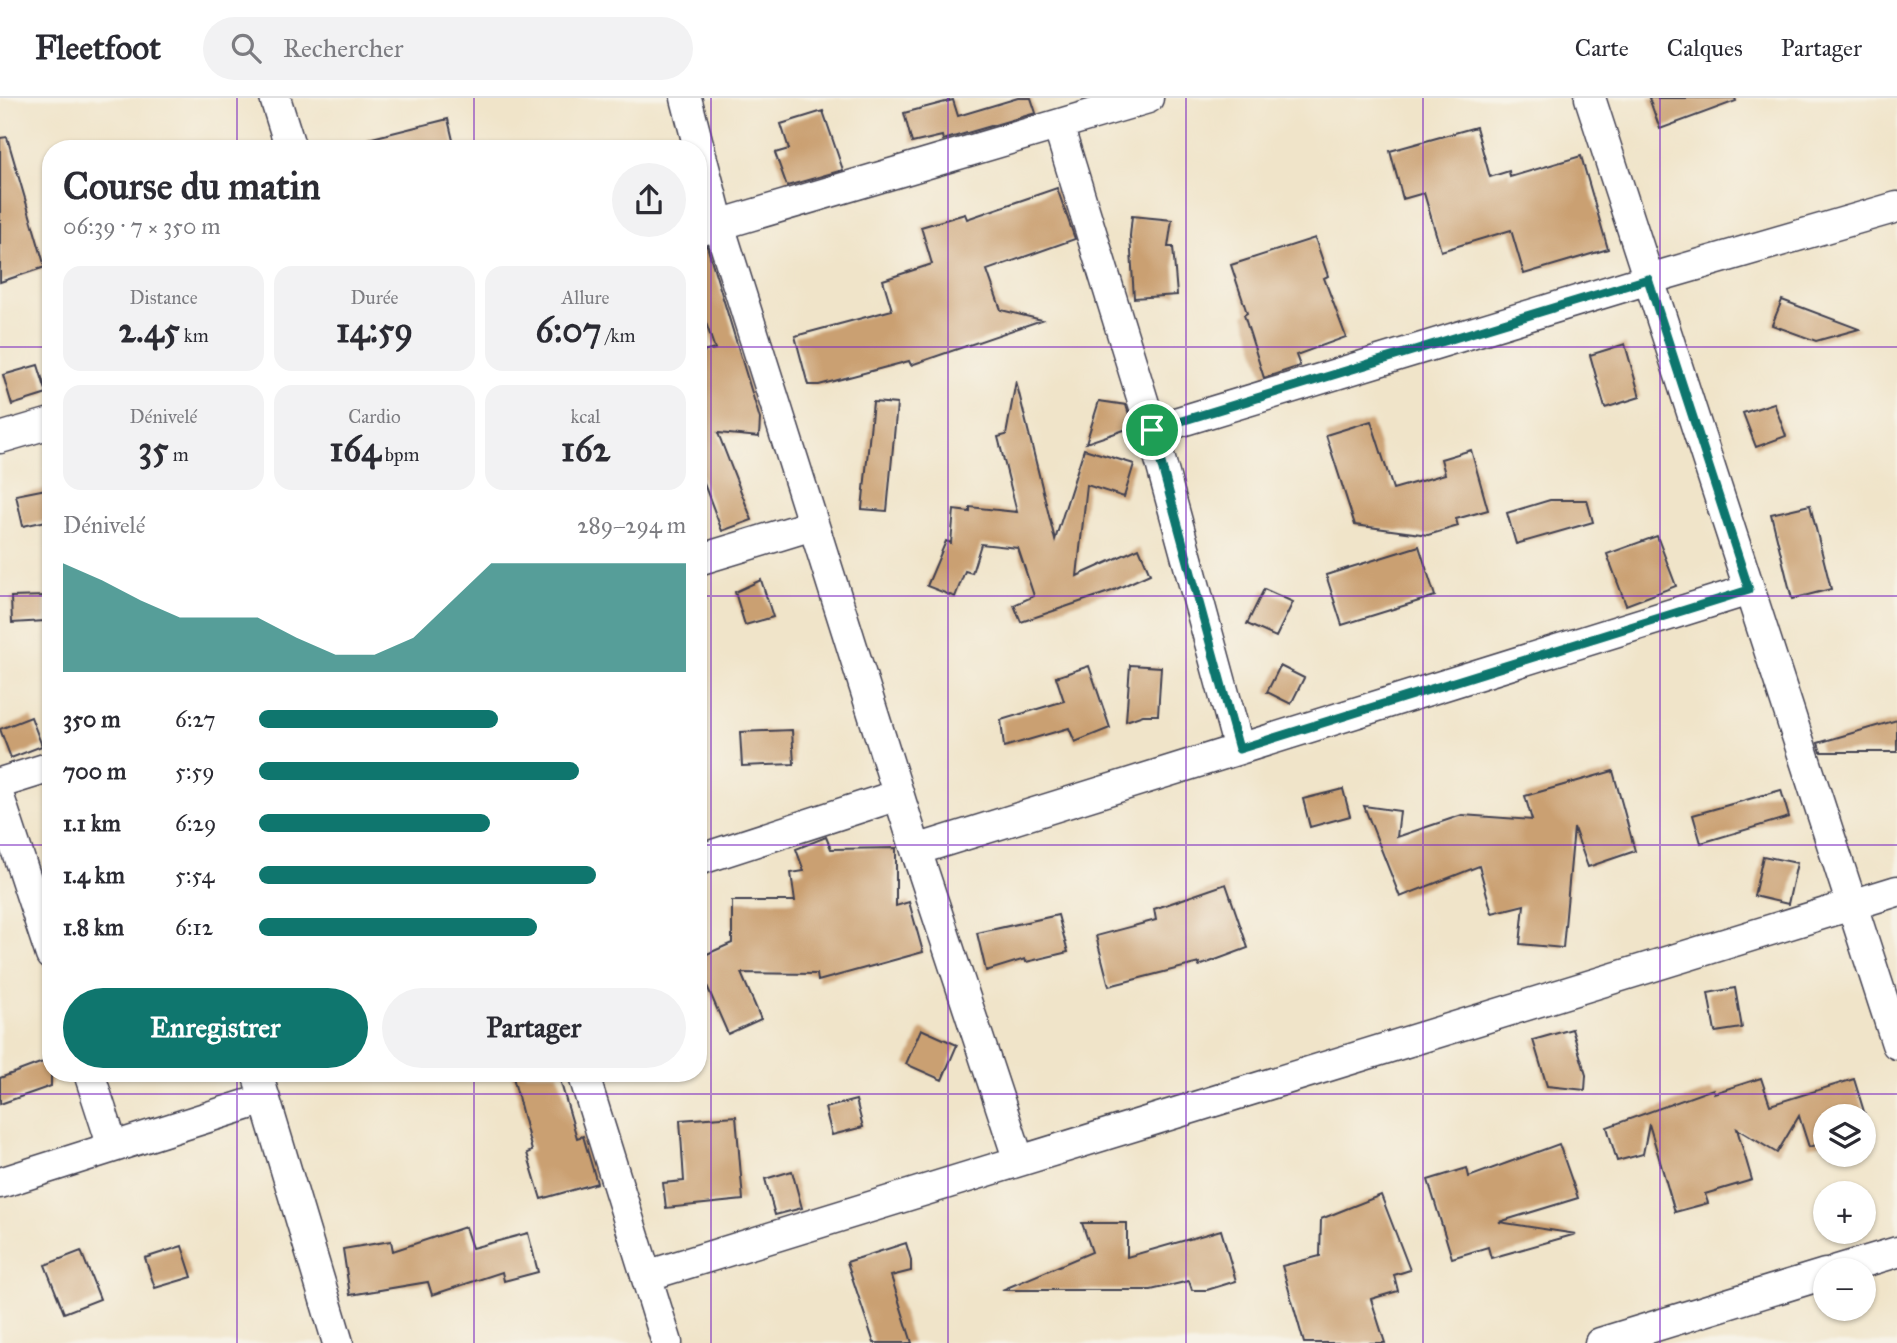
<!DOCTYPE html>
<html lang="fr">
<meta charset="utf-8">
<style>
:root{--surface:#fff;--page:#f2f2f3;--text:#2b2b33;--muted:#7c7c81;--line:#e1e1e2;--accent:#0f766e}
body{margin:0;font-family:"IM FELL Great Primer",serif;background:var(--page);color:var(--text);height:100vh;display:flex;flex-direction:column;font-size:26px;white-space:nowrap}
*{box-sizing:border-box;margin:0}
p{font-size:23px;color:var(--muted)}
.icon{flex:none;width:38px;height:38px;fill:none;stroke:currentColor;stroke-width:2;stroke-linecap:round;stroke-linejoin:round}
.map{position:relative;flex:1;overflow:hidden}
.drawer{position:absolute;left:42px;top:42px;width:665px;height:942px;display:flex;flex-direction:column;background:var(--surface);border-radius:28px;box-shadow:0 2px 5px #0004}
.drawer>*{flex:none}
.fabs{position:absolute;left:1813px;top:1006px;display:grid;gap:14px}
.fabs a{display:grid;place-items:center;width:63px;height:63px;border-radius:50%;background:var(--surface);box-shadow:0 2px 5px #0004;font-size:35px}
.pin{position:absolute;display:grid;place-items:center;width:60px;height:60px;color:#fff;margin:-30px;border:4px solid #fff;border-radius:50%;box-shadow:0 2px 7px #0007}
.round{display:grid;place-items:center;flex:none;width:74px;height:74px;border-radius:37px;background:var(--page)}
.headline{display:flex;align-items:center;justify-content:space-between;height:119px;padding:0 21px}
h1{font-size:38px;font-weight:700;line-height:52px}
.metrics{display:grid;grid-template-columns:repeat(3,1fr);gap:10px;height:119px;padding:7px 21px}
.metrics div{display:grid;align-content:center;border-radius:18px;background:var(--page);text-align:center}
.metrics b{font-size:35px;font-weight:700}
.metrics small{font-size:19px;font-weight:400}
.metrics p{font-size:19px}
.chart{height:196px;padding:14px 21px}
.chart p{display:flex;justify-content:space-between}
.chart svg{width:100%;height:126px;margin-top:7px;fill:var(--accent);opacity:.7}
.cta{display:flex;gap:14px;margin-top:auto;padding:14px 21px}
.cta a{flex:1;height:80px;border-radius:42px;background:var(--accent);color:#fff;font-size:28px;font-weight:700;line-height:80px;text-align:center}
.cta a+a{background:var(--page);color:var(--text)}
ul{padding:0 21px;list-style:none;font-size:23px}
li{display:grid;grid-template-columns:112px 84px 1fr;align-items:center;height:52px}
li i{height:18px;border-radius:9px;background:var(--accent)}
header{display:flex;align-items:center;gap:42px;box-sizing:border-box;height:98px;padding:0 35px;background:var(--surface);border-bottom:2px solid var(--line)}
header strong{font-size:33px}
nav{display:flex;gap:38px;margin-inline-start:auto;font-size:24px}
.search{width:490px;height:63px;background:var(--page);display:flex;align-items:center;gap:18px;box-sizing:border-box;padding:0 24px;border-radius:38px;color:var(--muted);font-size:26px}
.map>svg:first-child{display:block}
.building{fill:#caa072}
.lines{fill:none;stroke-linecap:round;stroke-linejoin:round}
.minor-casing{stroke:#413f50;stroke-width:33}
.minor{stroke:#fff;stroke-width:30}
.route-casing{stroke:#fff;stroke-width:14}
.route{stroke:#0f766e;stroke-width:9}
.grid{fill:none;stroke:#7b2cbf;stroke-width:2;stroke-opacity:0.55}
</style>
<header>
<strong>Fleetfoot</strong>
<div class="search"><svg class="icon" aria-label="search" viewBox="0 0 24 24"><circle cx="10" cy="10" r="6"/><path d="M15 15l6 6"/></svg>Rechercher</div>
<nav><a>Carte</a><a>Calques</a><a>Partager</a></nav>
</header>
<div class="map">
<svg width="1897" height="1245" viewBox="0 0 1897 1245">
<rect width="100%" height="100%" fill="#f7f3e8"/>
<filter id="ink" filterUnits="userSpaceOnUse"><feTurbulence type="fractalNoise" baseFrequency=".0143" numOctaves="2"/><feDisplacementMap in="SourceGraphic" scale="14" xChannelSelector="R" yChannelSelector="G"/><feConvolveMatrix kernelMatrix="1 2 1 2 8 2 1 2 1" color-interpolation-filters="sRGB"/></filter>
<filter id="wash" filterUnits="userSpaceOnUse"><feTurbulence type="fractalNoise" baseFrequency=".00686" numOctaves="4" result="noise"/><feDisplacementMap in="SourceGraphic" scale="28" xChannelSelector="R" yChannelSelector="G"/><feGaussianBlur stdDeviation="1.57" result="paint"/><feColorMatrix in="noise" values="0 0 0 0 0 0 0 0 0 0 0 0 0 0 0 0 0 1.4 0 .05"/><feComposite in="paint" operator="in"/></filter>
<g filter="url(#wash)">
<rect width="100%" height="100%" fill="#f0e4c9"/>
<g id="blocks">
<path class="building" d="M 1018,0 L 1031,0 L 1036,15 L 943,42 L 942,38 L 912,45 L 904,15 L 953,2 L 958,18 Z
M 1649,0 L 1735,0 L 1736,3 L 1660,31 Z
M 823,13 L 843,72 L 787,88 L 775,55 L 789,51 L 781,26 Z
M 448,21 L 455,51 L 369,51 L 368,41 Z
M 1476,29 L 1490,79 L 1509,73 L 1510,79 L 1581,58 L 1608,151 L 1524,176 L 1511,132 L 1441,153 L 1424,95 L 1403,101 L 1390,53 Z
M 7,39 L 45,169 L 0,184 L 0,40 Z
M 1057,90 L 1075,141 L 987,172 L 1001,212 L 1042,222 L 911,267 L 909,263 L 819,287 L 808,287 L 795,238 L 892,212 L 883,182 L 932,166 L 921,129 L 965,116 L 967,121 Z
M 1132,118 L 1172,122 L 1168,149 L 1173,149 L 1177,197 L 1134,200 L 1130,138 Z
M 1315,140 L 1328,178 L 1324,180 L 1346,239 L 1296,257 L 1300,268 L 1264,280 L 1244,217 L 1247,215 L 1231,167 Z
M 707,148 L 760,321 L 759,339 L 718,335 L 752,422 L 722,433 L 698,370 L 698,255 L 715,251 L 698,202 L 698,150 Z
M 1782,202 L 1859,231 L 1816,243 L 1772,227 Z
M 1625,246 L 1640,299 L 1605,310 L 1590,257 Z
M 38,267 L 47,296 L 12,307 L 3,277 Z
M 1016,283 L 1055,442 L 1084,351 L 1134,366 L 1124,399 L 1087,387 L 1077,478 L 1139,450 L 1150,476 L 1112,493 L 1021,524 L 1014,507 L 1034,498 L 1018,450 L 981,446 L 972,475 L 965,473 L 955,499 L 927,488 L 946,443 L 951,445 L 954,412 L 970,414 L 970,409 L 1017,414 L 998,339 L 1006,337 Z
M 1099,303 L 1126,307 L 1133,329 L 1086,345 Z
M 873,304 L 897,306 L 887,413 L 862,411 Z
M 1774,305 L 1786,338 L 1756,349 L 1743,315 Z
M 1371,323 L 1393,391 L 1445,376 L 1441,361 L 1471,352 L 1488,412 L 1456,421 L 1458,428 L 1428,437 L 1355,427 L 1326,337 Z
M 51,390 L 51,422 L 23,428 L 16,397 Z
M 1550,402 L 1587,402 L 1593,424 L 1516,446 L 1507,415 Z
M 1810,407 L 1831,491 L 1792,501 L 1771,416 Z
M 1657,438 L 1676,488 L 1626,507 L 1607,456 Z
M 1419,448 L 1435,498 L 1342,527 L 1326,477 Z
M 761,482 L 773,519 L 745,527 L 735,494 Z
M 1264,491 L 1293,504 L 1276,539 L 1247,526 Z
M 45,498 L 45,523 L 12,525 L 11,499 Z
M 1130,567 L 1161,569 L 1158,617 L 1143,617 L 1126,623 Z
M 1089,568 L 1110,630 L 1075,644 L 1069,630 L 1004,649 L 1001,622 L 1064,603 L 1056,579 Z
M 1280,568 L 1304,580 L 1291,606 L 1267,594 Z
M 31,619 L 42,648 L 11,660 L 0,631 Z
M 1897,622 L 1897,654 L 1821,654 L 1818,645 Z
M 792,632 L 794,666 L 742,668 L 740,634 Z
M 1613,673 L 1635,753 L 1588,769 L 1574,730 L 1563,850 L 1520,846 L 1524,807 L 1492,815 L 1479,768 L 1400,799 L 1364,708 L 1400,713 L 1397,739 L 1462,717 L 1532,722 L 1525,698 Z
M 1343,691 L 1350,718 L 1310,729 L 1303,701 Z
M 1781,692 L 1789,719 L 1701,745 L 1693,717 Z
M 826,739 L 831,751 L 896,750 L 896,808 L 909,804 L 923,854 L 818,883 L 817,876 L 741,875 L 761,921 L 728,936 L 701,874 L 698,874 L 698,860 L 732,845 L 732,803 L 795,803 L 791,775 L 804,773 L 796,751 Z
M 1763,758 L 1797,765 L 1788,806 L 1754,798 Z
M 1226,786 L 1248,850 L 1199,868 L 1199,865 L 1109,888 L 1096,838 L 1156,822 L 1154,811 Z
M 1058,817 L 1068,854 L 1026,864 L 1025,861 L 986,873 L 977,835 Z
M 1735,890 L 1742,930 L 1715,934 L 1708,895 Z
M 921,931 L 957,947 L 942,982 L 906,966 Z
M 1572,931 L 1586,977 L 1585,992 L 1547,988 L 1533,942 Z
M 51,961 L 51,988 L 0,1006 L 0,980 Z
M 512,975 L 558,975 L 577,1040 L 583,1038 L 597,1085 L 541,1101 L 527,1055 L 532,1053 Z
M 1761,980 L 1770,1007 L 1854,981 L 1869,1030 L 1864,1032 L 1864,1018 L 1825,1018 L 1825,1044 L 1809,1049 L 1799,1018 L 1777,1055 L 1737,1031 L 1752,1082 L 1705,1096 L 1708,1105 L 1675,1114 L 1649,1026 L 1643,1056 L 1617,1063 L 1607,1029 L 1713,991 L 1714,995 Z
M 856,1002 L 863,1029 L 832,1037 L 825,1010 Z
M 736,1018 L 743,1102 L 666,1110 L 663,1085 L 684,1083 L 680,1022 Z
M 1559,1046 L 1578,1100 L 1499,1124 L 1576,1136 L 1491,1160 L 1488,1149 L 1452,1160 L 1428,1082 L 1467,1070 L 1469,1079 Z
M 792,1073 L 802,1110 L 775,1117 L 765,1081 Z
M 1381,1097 L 1410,1172 L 1394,1177 L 1398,1193 L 1371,1201 L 1385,1245 L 1304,1245 L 1282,1168 L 1320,1158 L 1321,1121 Z
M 1082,1125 L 1127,1125 L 1127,1159 L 1221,1132 L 1236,1183 L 1207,1192 L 1192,1192 L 1189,1183 L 1151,1192 L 1002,1192 L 1092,1154 Z
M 465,1129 L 472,1150 L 528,1135 L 538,1174 L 504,1183 L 502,1174 L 432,1197 L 428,1184 L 350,1197 L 343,1151 L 391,1143 L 393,1153 Z
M 906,1145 L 911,1162 L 911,1173 L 891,1178 L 912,1245 L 874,1245 L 847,1164 Z
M 182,1148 L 192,1179 L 155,1190 L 145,1160 Z
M 81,1153 L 100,1201 L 64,1215 L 45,1167 Z"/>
</g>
</g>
<g filter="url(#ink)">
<use href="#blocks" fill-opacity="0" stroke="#413f50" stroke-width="2"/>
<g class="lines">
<g class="minor-casing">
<path id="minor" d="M 275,0 L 291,51
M 686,0 L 719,127 L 916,752 L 1019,1063
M 1590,0 L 1897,946
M 1058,27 L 1152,332 L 1239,651
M 698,133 L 1148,0
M 1152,332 L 1649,181 L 1897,109
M 0,340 L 51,325
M 698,462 L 813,427
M 0,685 L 51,669
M 0,702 L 51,857
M 916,752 L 1749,492
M 698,762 L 898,697
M 89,975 L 113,1049
M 257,975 L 338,1245
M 583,975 L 667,1245
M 0,1085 L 265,1001
M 1837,1172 L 1897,1154
M 646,1178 L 1897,793
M 1600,1245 L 1825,1176"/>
</g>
<use href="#minor" class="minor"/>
</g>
</g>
<g class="lines" filter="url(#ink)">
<g class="route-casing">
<path id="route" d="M 1648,181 L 1749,492 L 1239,651 L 1152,332 Z"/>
</g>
<use href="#route" class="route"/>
</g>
<path class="grid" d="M 237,0 L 237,51M 474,0 L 474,51M 711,0 L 711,1245M 948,0 L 948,1245M 1186,0 L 1186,1245M 1423,0 L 1423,1245M 1660,0 L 1660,1245M 0,249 L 51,249M 698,249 L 1897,249M 0,498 L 51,498M 698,498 L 1897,498M 0,747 L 51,747M 698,747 L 1897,747M 237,975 L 237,1245M 474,975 L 474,1245M 0,996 L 1897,996"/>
</svg>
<div class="fabs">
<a><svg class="icon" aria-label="layers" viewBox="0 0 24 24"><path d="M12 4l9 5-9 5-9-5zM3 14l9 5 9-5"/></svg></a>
<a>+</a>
<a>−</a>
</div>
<div class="pin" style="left:1152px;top:332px;background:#1e9e55"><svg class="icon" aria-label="arrive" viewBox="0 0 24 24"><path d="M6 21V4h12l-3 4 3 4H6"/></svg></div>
<section class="drawer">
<div class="headline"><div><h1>Course du matin</h1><p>06:39 · 7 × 350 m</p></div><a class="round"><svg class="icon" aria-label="share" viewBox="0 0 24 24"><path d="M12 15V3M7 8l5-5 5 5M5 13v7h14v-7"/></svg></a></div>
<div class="metrics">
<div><p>Distance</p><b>2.45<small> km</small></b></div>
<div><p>Durée</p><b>14:59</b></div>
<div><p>Allure</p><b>6:07<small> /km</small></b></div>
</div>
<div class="metrics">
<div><p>Dénivelé</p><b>35<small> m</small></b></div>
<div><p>Cardio</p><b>164<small> bpm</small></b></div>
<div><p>kcal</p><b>162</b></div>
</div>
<div class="chart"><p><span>Dénivelé</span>289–294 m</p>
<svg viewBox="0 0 160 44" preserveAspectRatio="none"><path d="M0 44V6L10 12L20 19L30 25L40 25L50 25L60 32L70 38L80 38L90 32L100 19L110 6L120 6L130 6L140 6L150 6L160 6V44z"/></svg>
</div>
<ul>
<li><b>350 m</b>6:27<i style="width:56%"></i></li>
<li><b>700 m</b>5:59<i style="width:75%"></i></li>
<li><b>1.1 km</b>6:29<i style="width:54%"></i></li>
<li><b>1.4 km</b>5:54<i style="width:79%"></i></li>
<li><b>1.8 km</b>6:12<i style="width:65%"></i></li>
</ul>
<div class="cta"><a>Enregistrer</a><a>Partager</a></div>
</section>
</div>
